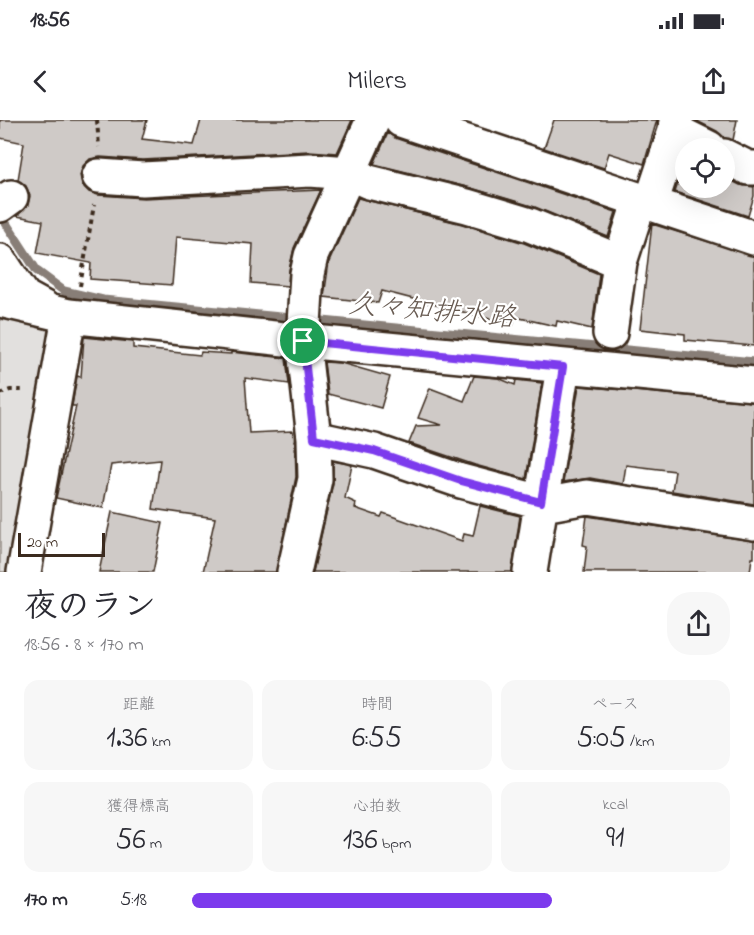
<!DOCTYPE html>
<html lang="ja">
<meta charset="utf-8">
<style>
:root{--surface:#fff;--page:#f7f7f7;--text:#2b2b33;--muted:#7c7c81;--accent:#7c3aed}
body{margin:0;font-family:"Indie Flower","Klee One",sans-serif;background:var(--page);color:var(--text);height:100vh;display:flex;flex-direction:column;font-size:22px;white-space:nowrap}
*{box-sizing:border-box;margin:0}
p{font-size:20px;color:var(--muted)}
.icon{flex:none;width:33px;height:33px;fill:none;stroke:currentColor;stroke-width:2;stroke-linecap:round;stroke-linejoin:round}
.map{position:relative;height:452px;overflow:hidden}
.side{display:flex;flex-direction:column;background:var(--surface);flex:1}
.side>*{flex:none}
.tools{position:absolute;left:675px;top:18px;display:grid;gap:12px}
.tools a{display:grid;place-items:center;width:60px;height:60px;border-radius:50%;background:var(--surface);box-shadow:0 6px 24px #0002;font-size:30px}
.scale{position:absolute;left:18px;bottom:15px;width:87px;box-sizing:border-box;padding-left:6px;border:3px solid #3b2a1e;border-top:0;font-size:16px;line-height:21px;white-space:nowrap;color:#3b2a1e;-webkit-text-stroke:4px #fff;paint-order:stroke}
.pin{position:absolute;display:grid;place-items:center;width:51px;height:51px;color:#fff;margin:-26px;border:3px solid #fff;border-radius:50%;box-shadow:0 2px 6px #0007}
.round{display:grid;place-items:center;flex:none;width:63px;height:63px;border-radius:24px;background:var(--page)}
.head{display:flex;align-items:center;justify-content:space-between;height:102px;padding:0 24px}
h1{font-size:33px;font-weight:600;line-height:45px}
.metrics{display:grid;grid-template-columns:repeat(3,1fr);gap:9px;height:102px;padding:6px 24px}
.metrics div{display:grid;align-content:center;border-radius:15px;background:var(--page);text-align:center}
.metrics b{font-size:30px;font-weight:600}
.metrics small{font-size:16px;font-weight:400}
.metrics p{font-size:16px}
ul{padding:0 24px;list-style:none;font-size:20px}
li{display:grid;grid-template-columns:96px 72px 1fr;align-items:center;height:45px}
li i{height:15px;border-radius:8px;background:var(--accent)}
.status{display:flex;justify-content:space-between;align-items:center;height:42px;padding:0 30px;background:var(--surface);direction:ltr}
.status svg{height:16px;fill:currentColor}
header{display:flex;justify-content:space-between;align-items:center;height:78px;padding:0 24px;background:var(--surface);font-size:27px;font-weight:600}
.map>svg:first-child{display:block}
.green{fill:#e2e0de;stroke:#8e857e;stroke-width:1.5}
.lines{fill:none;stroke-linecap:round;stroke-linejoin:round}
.stream{stroke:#887e77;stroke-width:9}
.building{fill:#cfcac7;stroke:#3b2a1e;stroke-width:1.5}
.street-casing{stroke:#3b2a1e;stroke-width:38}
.path{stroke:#3b2a1e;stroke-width:4;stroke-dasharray:4.5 4.5;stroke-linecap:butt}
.street{stroke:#fff;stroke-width:33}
.route-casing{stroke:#fff;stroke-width:12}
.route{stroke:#7c3aed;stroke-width:8}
.labels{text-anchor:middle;stroke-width:4.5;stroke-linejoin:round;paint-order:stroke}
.water-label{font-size:28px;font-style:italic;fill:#685b52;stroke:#fff}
</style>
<div class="status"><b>18:56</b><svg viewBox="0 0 49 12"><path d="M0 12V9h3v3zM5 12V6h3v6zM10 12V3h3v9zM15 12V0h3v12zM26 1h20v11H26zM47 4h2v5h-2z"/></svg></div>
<header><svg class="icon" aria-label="back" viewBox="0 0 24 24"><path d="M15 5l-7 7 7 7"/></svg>Milers<svg class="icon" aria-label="share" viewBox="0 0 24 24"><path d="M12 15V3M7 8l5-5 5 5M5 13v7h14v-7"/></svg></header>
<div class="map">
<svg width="754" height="452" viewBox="0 0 754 452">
<rect width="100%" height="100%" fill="#fff"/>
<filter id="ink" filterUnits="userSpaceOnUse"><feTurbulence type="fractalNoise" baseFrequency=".0167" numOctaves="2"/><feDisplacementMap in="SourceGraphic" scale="12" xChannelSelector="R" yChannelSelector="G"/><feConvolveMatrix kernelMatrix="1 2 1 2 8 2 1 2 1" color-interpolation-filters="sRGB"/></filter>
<g filter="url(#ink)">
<path class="green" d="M 0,190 L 57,202 L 11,452 L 0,452 Z"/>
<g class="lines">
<path class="stream" d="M 0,94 L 37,151 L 64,171 L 103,180 L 754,242"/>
</g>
<path class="building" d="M 0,0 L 147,0 L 142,19 L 194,25 L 201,0 L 352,0 L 337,33 L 309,31 L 143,40 L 100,37 L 90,39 L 83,46 L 80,55 L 82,65 L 89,72 L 98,75 L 144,78 L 321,70 L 294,128 L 289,150 L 288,166 L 251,163 L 253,124 L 176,117 L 172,165 L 90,159 L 91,143 L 37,133 L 43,101 L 17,96 L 28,85 L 30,76 L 26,66 L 18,60 L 24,23 L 0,18 Z
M 554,0 L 657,0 L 644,44 L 609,33 L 604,48 L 544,28 Z
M 695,0 L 737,0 L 733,20 L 724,18 L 717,11 Z
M 388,13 L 395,18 L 616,92 L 608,117 L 535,87 L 471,68 L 374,44 Z
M 686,39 L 686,68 L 724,68 L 724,57 L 740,65 L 754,67 L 754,76 L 748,96 L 675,72 Z
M 358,78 L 462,104 L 524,123 L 599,154 L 592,209 L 557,201 L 556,206 L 515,197 L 513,205 L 382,171 L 378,183 L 324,177 L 329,142 Z
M 652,104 L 754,136 L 754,226 L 685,220 L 685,214 L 640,209 Z
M 84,217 L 133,222 L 133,228 L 200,235 L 201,232 L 231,234 L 231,232 L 286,238 L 289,264 L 245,258 L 249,313 L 293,311 L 294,321 L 295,321 L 296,357 L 276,452 L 203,452 L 215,398 L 153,389 L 160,340 L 111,345 L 103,388 L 56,378 L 76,286 L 72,286 L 77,256 L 81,257 Z
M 324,242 L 341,243 L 390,257 L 381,288 L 328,274 Z
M 474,256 L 498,258 L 515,265 L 516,260 L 542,263 L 526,359 L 475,345 L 409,323 L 416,306 L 442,305 L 418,298 L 430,268 L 464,281 Z
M 579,266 L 754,282 L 754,384 L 672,371 L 675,351 L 626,345 L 623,364 L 590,358 L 563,362 Z
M 333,341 L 352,345 L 345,378 L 356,383 L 355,388 L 381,397 L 383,393 L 462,421 L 464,414 L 473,416 L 480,386 L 520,396 L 512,452 L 313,452 L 333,363 Z
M 112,392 L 163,403 L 153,452 L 99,452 Z
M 587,396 L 754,421 L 754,438 L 752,438 L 750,452 L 584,452 L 587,426 L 583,425 Z"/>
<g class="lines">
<g class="street-casing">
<path id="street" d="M 401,0 L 640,80
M 675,11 L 709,28
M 724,36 L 748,48 L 754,48
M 99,56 L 143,59 L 310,50 L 349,53 L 369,62 L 467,86 L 530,105 L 620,142 L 640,80 L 754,118
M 651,83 L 675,11 L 676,0
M 0,85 L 11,77
M 0,141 L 24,177 L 44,188
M 0,180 L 69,196 L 303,221 L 754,264
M 610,213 L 620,142
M 314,318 L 374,331 L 461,361 L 541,382 L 554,383 L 587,377 L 754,403
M 24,452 L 69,196
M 294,452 L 315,359 L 314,318 L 303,221 L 307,154 L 311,136 L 373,0
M 530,452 L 563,247"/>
</g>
<path class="path" d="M 97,0 L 99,27
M 80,166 L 94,85
M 0,274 L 10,270 L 25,270"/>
<use href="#street" class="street"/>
</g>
</g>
<g class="lines" filter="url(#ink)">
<g class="route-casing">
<path id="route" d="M 303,221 L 563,247 L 541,382 L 461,361 L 374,331 L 314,318 Z"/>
</g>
<use href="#route" class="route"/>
</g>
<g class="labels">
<g class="water-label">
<text transform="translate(432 189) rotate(5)" y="10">久々知排水路</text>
</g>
</g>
</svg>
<div class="tools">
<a><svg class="icon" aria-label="locate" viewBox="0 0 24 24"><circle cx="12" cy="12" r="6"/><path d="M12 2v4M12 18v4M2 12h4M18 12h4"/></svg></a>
</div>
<div class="scale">20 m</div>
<div class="pin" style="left:303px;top:221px;background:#1e9e55"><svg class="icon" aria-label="arrive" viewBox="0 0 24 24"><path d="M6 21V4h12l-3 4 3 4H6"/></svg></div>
</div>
<section class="side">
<div class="head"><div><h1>夜のラン</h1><p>18:56 · 8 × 170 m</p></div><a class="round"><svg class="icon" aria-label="share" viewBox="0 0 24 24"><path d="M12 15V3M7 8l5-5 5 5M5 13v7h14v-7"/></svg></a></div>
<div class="metrics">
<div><p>距離</p><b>1.36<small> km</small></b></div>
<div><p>時間</p><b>6:55</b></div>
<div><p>ペース</p><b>5:05<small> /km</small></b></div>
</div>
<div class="metrics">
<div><p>獲得標高</p><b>56<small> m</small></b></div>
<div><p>心拍数</p><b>136<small> bpm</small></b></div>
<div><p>kcal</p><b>91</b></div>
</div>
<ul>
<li><b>170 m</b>5:18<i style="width:67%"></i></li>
</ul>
</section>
